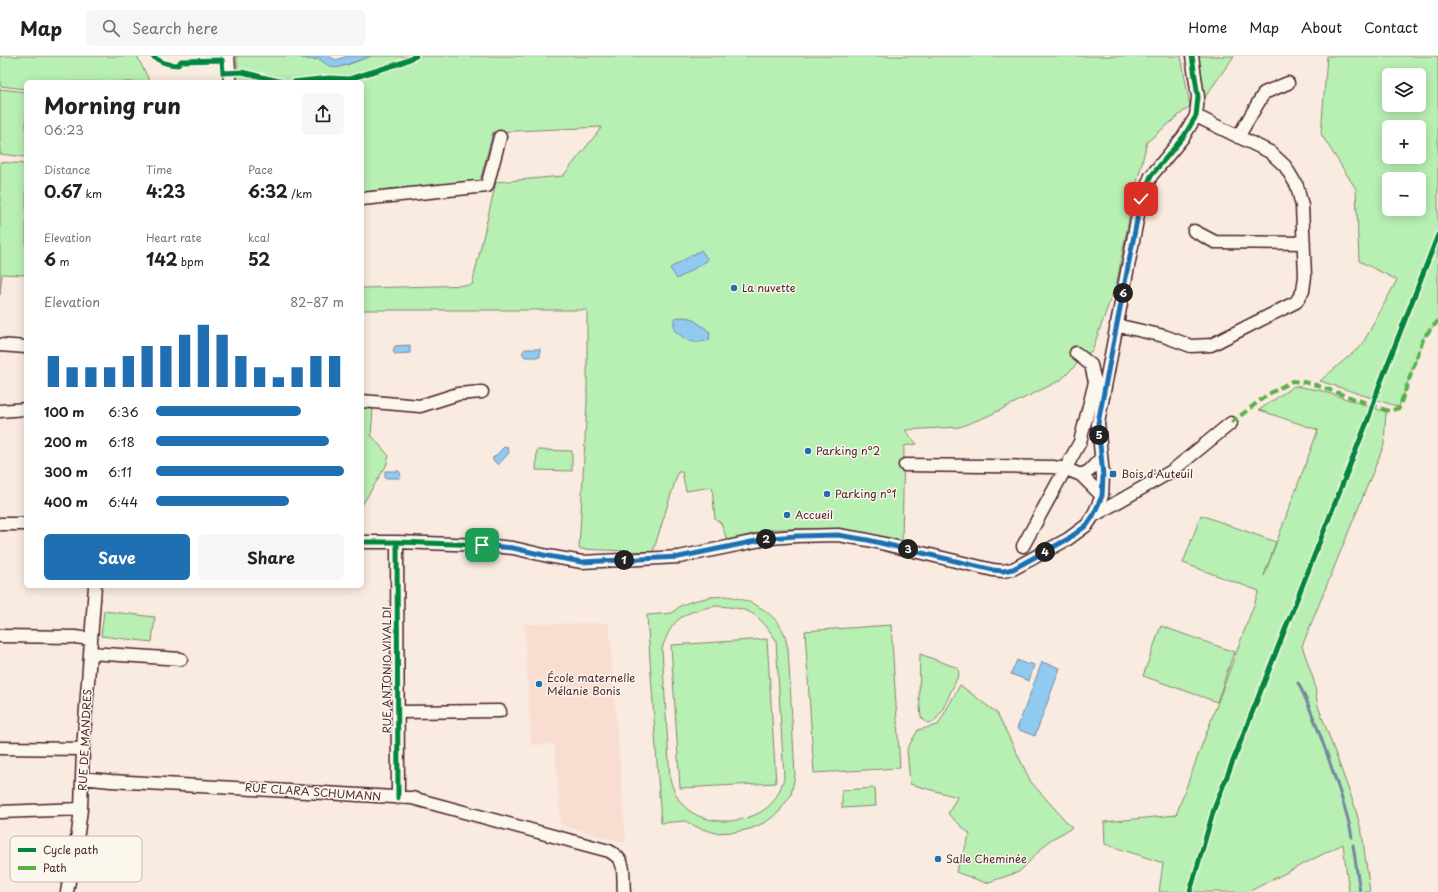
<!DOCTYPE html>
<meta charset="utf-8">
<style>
:root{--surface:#fff;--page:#f6f6f6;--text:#222;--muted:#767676;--line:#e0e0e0;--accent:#1f6fb2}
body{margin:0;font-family:"Playpen Sans",sans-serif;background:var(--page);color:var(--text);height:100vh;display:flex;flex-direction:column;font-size:15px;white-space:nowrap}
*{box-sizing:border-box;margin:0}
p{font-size:13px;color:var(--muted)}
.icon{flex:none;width:22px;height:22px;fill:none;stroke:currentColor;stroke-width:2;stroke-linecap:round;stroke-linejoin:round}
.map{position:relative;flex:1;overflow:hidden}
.details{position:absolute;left:24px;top:24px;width:340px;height:508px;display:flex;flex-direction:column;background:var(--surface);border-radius:6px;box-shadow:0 2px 10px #0003}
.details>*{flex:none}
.fabs{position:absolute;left:1382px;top:12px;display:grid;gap:8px}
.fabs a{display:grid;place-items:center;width:44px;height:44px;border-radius:6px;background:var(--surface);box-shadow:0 2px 10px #0003;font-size:20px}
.pin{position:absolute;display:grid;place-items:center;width:34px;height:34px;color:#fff;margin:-17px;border-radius:8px;box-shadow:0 2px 6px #0006}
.km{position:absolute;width:20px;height:20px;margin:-10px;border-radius:50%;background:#222;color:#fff;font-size:11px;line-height:20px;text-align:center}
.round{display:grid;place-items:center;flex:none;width:42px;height:42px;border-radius:6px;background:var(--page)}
.summary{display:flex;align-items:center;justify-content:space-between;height:68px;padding:0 20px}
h1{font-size:22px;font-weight:700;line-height:30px}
.figures{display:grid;grid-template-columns:repeat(3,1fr);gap:6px;height:68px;padding:4px 20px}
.figures div{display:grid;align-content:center}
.figures b{font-size:17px;font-weight:700}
.figures small{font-size:11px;font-weight:400}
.figures p{font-size:11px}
.chart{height:112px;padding:8px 20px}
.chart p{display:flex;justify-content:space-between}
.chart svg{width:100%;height:72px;margin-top:4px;stroke:var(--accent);stroke-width:6}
.button{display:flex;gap:8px;margin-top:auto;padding:8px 20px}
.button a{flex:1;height:46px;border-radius:6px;background:var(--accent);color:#fff;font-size:16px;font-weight:700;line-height:46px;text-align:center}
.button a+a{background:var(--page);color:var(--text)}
ul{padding:0 20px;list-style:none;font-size:13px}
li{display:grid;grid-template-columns:64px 48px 1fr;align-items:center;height:30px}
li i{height:10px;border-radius:5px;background:var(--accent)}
header{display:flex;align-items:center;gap:24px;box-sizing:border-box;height:56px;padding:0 20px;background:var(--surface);border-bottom:1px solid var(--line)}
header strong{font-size:19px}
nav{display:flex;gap:22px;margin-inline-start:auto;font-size:14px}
.search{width:280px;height:36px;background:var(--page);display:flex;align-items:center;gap:10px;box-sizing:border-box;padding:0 14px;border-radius:6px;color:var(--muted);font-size:15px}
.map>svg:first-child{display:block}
.built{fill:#f9ddd1}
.green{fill:#b8efb2;stroke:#81876e;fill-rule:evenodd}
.water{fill:#91caf0;stroke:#7586a1}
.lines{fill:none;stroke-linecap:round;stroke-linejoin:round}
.stream{stroke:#7586a1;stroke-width:3}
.minor-casing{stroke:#4a1f2b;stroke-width:15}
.minor{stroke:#fbf7ec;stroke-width:12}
.quiet{stroke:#57b146;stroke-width:4;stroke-dasharray:8 4;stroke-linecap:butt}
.cycleway-casing{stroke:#fbf7ec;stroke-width:8}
.cycleway{stroke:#00873e;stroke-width:5}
.route-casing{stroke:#fff;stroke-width:8}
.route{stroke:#1f6fb2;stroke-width:5}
.poi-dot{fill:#1f6fb2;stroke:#fbf7ec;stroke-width:1.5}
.labels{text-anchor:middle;stroke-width:3;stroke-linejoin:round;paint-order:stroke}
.poi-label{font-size:11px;fill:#4a1f2b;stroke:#fbf7ec;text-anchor:start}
.street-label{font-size:11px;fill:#4a1f2b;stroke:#fbf7ec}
.key{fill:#fbf7ec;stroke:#c6b6b2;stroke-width:1}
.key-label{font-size:11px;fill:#4a1f2b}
</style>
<header>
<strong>Map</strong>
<div class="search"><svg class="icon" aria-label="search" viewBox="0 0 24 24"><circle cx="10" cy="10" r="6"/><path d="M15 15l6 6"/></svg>Search here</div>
<nav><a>Home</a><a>Map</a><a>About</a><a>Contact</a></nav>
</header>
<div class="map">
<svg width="1438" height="836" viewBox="0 0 1438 836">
<rect width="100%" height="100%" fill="#faebe0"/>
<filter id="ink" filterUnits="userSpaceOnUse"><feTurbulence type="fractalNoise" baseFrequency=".025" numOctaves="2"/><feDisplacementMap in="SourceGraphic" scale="8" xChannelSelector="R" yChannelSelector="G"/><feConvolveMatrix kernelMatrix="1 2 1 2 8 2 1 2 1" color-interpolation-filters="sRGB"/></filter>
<g filter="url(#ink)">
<path class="built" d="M 609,567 L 626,787 L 561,769 L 555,688 L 531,689 L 524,568 Z"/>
<path class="green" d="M 0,0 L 137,0 L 150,26 L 26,26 L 26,33 L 0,30 Z
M 237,0 L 293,0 L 308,3 L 319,3 L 344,10 L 371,0 L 1181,0 L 1190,50 L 1147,86 L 1132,147 L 1117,225 L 1092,295 L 1084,299 L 1081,304 L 1061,324 L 988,360 L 960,371 L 905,374 L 917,388 L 904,390 L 902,485 L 884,481 L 823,473 L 774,473 L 727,484 L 721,467 L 715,463 L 712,431 L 686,435 L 682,416 L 678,416 L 653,496 L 579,493 L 587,347 L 587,254 L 362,254 L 362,232 L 472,229 L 496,126 L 563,120 L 602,71 L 493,76 L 480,125 L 362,136 L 362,26 L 238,26 Z
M 1195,0 L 1234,0 L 1203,44 Z
M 1327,0 L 1438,0 L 1438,265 L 1424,281 L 1399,351 L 1320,325 L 1362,289 L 1397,224 L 1359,205 L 1356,133 L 1321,78 ZM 1389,19 L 1419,19 L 1419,49 L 1389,49 ZM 1389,71 L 1419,71 L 1419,101 L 1389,101 ZM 1389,123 L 1419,123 L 1419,153 L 1389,153 Z
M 0,33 L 26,36 L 26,101 L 0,98 Z
M 0,106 L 26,108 L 26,219 L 2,218 L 0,239 Z
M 1294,330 L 1319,334 L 1386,356 L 1384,389 L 1302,590 L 1314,625 L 1318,650 L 1355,751 L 1362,777 L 1370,836 L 1349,836 L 1343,788 L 1248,836 L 1159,836 L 1163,807 L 1105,788 L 1104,766 L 1176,759 L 1259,535 L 1183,507 L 1201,459 L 1276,486 L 1264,520 L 1318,374 L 1259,354 Z
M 362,352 L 373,353 L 371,379 L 389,400 L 386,410 L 362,449 Z
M 537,394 L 572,395 L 572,415 L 536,414 Z
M 727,540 C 750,544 773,554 784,577 C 786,581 786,587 788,592 L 795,719 L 791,739 L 779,756 L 766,766 L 750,773 L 735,776 L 716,777 L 699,772 L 685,765 L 661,767 L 647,559 L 672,557 L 680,550 L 690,546 L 710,541 ZM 716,550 C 750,552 757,556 776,584 L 784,722 C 781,731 778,740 772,747 C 752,769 705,772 684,750 C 677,743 673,733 670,723 L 662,593 C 672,561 684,556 716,550 Z
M 104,555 L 155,561 L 152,586 L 101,580 Z
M 891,569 L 900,712 L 814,717 L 805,575 Z
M 1161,570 L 1234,596 L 1217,646 L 1143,620 Z
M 767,583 L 776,727 L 680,732 L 671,589 Z
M 920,598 L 958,612 L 959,618 L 942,655 L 934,666 L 927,667 L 921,661 L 919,642 Z
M 960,629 L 997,657 L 1031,726 L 1072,772 L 1050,784 L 1019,816 L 986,827 L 956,816 L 970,778 L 948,758 L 957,741 L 910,728 L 907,693 L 918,674 L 938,669 Z
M 875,732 L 876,750 L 842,752 L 842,734 Z"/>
<path class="water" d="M 293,0 L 328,0 L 336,4 L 348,0 L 371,0 L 337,12 L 329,10 L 319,3 L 308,3 Z
M 701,194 L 708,204 L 677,223 L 670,212 Z
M 683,261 L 691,262 L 710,276 L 709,284 C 691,289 687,285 674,274 L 674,262 Z
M 410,289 L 410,297 L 395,298 L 393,295 L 395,290 Z
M 525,293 L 540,293 L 540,301 L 525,301 L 522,297 Z
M 504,391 L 508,392 L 509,397 L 498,409 L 492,403 Z
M 385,415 L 399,415 L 401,419 L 399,422 L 385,422 Z
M 1017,604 L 1028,609 L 1029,607 L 1034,609 L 1029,625 L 1011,618 Z
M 1042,606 L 1060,612 L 1035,680 L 1017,673 Z"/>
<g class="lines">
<path class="stream" d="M 1298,627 C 1310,649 1318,674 1327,698 C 1336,726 1347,753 1352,781
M 1353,789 L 1360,836"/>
<g class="minor-casing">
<path id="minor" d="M 228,0 L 230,26
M 1238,81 L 1264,37 L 1288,27
M 362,143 L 487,130 L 500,81
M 1194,175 L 1215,186 L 1304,187
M 1116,269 L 1164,280 L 1191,290 L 1211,289 L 1296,246 L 1303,235 L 1305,220 L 1302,150 L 1297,130 L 1285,110 L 1270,96 L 1196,60
M 0,289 L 26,291
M 362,345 L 420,350 L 458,338 L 482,336
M 0,355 L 26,353
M 905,409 L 1053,411 L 1066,413 L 1081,419 L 1089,415 L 1101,402
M 1081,419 L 1102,440
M 1093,460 L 1172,415 L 1231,367
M 0,468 L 26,468
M 362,486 L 397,486 L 482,489 L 513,492 L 548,500 L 582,506 L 679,501 L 771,482 L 796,480 L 838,479 L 868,484 L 993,514 L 1003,515 L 1013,513 L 1068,483 L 1087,469 L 1093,460 L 1102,440 L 1103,420 L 1098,367 L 1141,143 L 1151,120 L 1184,80 L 1196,60 L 1198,41 L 1192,0
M 397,486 L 398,742
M 1023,490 L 1080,386 L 1095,326 L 1091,309 L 1076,297
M 0,580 L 75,581 L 91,583
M 90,597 L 181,603
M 398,656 L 500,655
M 0,692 L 83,693
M 82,722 L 111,725 L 412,742 L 609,795 C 628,805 622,817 624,836
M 0,756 L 81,753
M 67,836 L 78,777 L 81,753 L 83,693 L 95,530"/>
</g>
<use href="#minor" class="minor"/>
<path class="quiet" d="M 1231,367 L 1267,339 L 1292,325 L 1310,327 L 1389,355 L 1399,352 L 1424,281 L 1438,265"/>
<g class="cycleway-casing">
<path id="cycleway" d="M 152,0 C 161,6 167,9 178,9 L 181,5 L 222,4 L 223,17 L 242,16 L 283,26
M 293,26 L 329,22 L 349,23 L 401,7 L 416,0
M 362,486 L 397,486 L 482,489 L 513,492 L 548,500 L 582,506 L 679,501 L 771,482 L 796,480 L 838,479 L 868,484 L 993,514 L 1003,515 L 1013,513 L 1068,483 L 1087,469 L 1093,460 L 1102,440 L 1103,420 L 1098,367 L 1141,143 L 1151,120 L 1184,80 L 1196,60 L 1198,41 L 1192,0
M 397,486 L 398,742
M 1190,836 L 1214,753 L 1369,361 L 1378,333 L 1438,179"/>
</g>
<use href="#cycleway" class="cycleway"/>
</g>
</g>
<g class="lines" filter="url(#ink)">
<g class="route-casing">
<path id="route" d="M 482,489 L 513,492 L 548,500 L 582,506 L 679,501 L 771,482 L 796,480 L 838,479 L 868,484 L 993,514 L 1003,515 L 1013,513 L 1068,483 L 1087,469 L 1093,460 L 1102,440 L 1103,420 L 1098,367 L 1141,143"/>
</g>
<use href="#route" class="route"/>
</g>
<g class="poi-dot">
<circle cx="734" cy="232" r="4"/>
<circle cx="808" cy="395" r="4"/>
<rect x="1109" y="414" width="8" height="8" rx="2"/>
<circle cx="827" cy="438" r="4"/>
<circle cx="787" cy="459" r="4"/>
<circle cx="539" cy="628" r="4"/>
<circle cx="938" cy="803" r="4"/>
</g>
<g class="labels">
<g class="poi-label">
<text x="742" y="236">La nuvette</text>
<text x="816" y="399">Parking n°2</text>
<text x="1121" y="422">Bois d'Auteuil</text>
<text x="835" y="442">Parking n°1</text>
<text x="795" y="463">Accueil</text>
<text x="547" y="626">École maternelle<tspan x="547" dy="13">Mélanie Bonis</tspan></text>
<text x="946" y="807">Salle Cheminée</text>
</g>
<g class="street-label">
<text transform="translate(387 614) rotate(-90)" y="4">RUE ANTONIO VIVALDI</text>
<text transform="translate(85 684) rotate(-87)" y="4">RUE DE MANDRES</text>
<text transform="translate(313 736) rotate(4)" y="4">RUE CLARA SCHUMANN</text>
</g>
</g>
<rect x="10" y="780" width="132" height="46" rx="6" class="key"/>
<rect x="18" y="792" width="18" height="4" fill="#00873e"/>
<rect x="18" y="810" width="18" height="4" fill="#57b146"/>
<g class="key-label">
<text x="43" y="798">Cycle path</text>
<text x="43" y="816">Path</text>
</g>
</svg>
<div class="fabs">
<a><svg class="icon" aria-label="layers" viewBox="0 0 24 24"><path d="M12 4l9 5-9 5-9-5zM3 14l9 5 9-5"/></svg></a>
<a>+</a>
<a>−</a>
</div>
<div class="pin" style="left:482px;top:489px;background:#1e9e55"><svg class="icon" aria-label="arrive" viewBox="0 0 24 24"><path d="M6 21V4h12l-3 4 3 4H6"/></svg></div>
<div class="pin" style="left:1141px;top:143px;background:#d93025"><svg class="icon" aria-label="check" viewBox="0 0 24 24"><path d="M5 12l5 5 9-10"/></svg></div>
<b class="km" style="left:624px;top:504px">1</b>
<b class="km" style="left:766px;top:483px">2</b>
<b class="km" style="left:908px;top:493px">3</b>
<b class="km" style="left:1045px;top:496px">4</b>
<b class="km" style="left:1099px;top:379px">5</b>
<b class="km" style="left:1123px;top:237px">6</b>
<section class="details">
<div class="summary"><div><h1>Morning run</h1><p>06:23</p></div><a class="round"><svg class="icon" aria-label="share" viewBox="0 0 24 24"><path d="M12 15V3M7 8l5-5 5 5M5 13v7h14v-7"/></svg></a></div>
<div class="figures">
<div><p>Distance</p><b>0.67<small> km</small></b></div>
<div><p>Time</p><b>4:23</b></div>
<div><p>Pace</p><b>6:32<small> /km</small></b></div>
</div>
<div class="figures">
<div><p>Elevation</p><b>6<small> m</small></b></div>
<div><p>Heart rate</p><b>142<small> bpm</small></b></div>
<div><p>kcal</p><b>52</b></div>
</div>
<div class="chart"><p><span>Elevation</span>82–87 m</p>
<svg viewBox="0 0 160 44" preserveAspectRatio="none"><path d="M5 44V25M15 44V32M25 44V32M35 44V32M45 44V25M55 44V19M65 44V19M75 44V12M85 44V6M95 44V12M105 44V25M115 44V32M125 44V38M135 44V32M145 44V25M155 44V25"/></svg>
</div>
<ul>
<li><b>100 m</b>6:36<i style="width:77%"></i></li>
<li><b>200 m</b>6:18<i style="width:92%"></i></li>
<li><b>300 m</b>6:11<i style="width:100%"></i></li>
<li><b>400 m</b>6:44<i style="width:71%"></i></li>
</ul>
<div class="button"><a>Save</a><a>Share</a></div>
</section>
</div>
